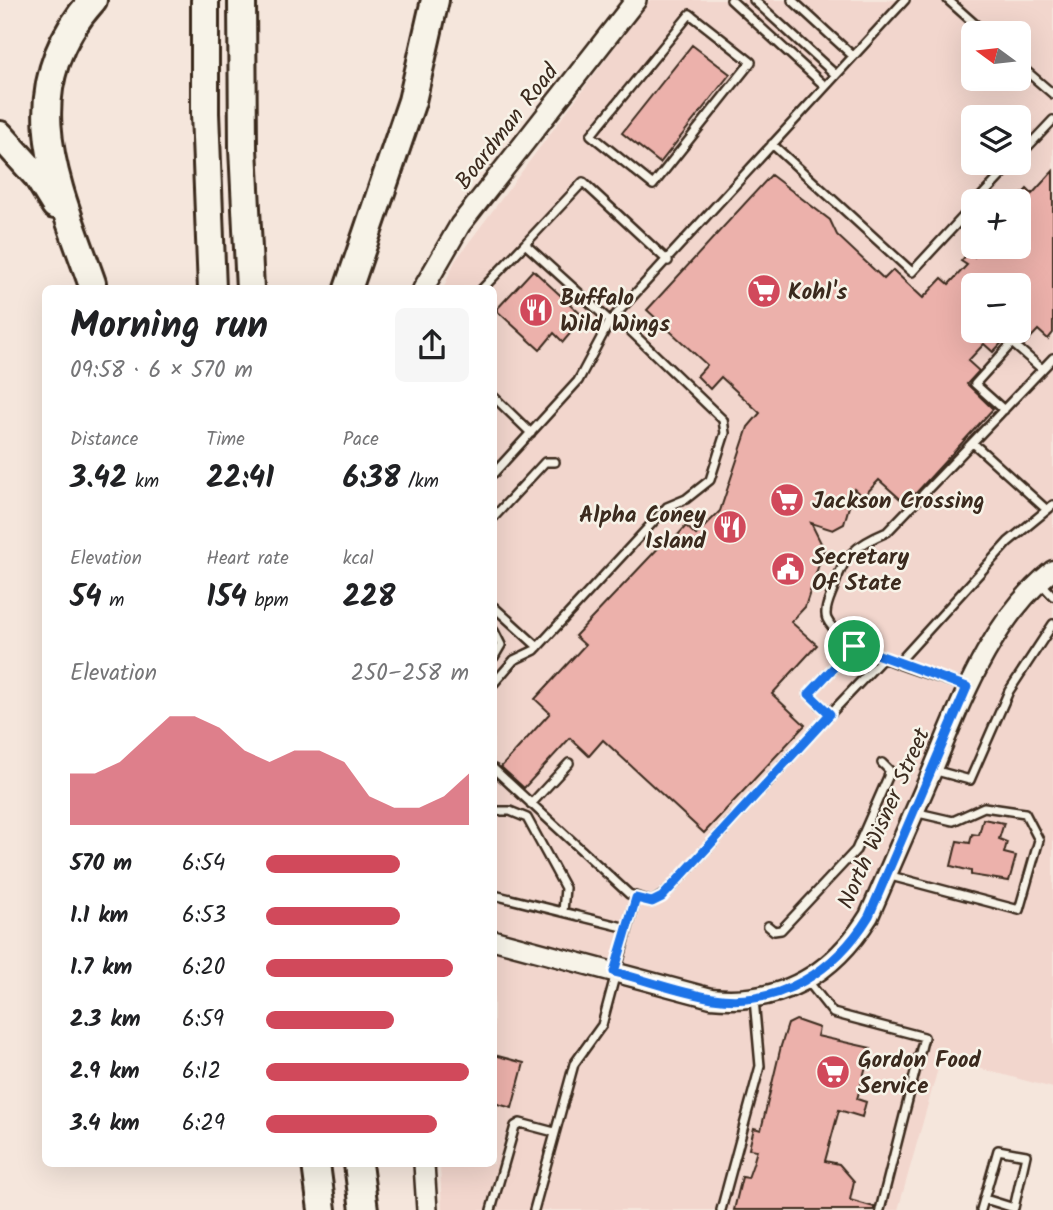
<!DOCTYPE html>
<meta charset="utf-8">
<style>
:root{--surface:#fff;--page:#f6f6f6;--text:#202124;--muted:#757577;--accent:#d1495b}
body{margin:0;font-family:Kalam,sans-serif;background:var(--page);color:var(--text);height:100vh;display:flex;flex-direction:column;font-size:26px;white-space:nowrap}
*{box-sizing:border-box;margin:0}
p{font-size:23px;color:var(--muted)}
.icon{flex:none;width:38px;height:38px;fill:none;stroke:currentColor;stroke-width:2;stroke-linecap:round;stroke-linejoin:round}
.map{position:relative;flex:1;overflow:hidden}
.panel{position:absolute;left:42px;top:285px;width:455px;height:882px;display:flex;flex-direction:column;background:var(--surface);border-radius:10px;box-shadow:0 7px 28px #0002}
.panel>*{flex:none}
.needle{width:46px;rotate:285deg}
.tools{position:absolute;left:961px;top:21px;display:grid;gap:14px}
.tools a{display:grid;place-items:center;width:70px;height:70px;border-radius:10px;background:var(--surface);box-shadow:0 7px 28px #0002;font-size:35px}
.pin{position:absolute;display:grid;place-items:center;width:60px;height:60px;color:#fff;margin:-30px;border:4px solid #fff;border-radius:50%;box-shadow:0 2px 7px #0007}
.round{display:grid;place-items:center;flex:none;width:74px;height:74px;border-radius:10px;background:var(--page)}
.overview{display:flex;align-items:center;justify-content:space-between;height:119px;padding:0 28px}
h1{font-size:38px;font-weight:800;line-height:52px}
.stats{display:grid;grid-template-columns:repeat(3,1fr);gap:10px;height:119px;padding:7px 28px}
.stats div{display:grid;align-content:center}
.stats b{font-size:30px;font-weight:800}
.stats small{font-size:19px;font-weight:400}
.stats p{font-size:19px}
.chart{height:196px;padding:14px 28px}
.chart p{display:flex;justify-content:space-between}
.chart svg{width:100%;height:126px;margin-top:7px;fill:var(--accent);opacity:.7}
ul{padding:0 28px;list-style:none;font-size:23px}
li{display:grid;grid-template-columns:112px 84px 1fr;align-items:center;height:52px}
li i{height:18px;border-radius:9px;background:var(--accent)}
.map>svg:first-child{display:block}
.built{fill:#f2d6cd;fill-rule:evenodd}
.building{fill:#ecb1ab;stroke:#3b2a1e;stroke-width:2;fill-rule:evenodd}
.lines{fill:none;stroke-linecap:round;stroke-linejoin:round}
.service-casing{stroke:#3b2a1e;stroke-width:12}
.tertiary-casing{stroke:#3b2a1e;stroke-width:23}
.secondary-casing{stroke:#3b2a1e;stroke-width:24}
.motorway-casing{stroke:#3b2a1e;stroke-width:32}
.service{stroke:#f7f3e8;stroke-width:7}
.tertiary{stroke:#f7f3e8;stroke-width:18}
.secondary{stroke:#f7f3e8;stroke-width:19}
.motorway{stroke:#f7f3e8;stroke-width:26}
.route-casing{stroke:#fff;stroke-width:14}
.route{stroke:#1a73e8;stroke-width:9}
.labels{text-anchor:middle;stroke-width:5;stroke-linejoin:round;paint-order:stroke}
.street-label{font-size:23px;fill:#3b2a1e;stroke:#f7f3e8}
.poi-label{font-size:23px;font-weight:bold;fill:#3b2a1e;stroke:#f7f3e8;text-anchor:start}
</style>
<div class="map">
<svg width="1053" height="1210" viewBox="0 0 1053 1210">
<rect width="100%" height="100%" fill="#f5e6dc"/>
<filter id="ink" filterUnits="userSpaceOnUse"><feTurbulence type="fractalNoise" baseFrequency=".0143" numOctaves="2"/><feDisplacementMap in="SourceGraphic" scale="14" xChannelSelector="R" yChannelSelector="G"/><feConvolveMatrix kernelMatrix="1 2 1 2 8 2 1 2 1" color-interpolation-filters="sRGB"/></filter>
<g filter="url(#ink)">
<path class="built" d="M 650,0 L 1053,0 L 1053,1088 L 941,1058 L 898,1210 L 442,1210 L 440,1164 L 494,1164 L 494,289 L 443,289 L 455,261 ZM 973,33 L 1018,33 L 1018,79 L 973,79 ZM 973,117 L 1018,117 L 1018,163 L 973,163 ZM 973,201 L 1018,201 L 1018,247 L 973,247 ZM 973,285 L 1018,285 L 1018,331 L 973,331 Z"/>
<path class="building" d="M 692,45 L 730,74 L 660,163 L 622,133 Z
M 1053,171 L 1053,333 L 1048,339 L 1038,330 L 1024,345 L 1009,335 L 993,352 L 984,344 L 968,361 L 979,371 L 967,384 L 993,409 L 906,504 L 879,480 L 863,497 L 854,489 L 844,524 L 833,530 L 811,523 L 824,549 L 805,607 L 791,622 L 817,645 L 772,694 L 805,725 L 704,833 L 603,740 L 589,756 L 570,738 L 524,788 L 501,767 L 550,713 L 535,699 L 585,645 L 575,636 L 665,541 L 669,545 L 686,526 L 696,535 L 720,511 L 748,427 L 760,413 L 721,377 L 710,389 L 697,376 L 707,365 L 647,310 L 771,175 L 830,220 L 837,235 L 884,279 L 893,270 L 923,298 L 942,278 L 949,284 L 967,265 L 961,261 L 969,252 L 974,257 L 983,247 L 1018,247 L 1018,208 L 1023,203 L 1018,199 L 1027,189 L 1032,194 ZM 973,285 L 1018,285 L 1018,331 L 973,331 Z
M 533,270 L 584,317 L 563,342 L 554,333 L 540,350 L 496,310 Z
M 983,819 L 1004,823 L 999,839 L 1007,842 L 1004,853 L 1016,856 L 1009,881 L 971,875 L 971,871 L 951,866 L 957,841 L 970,843 L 972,834 L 979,835 Z
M 796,1020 L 819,1028 L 817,1036 L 871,1048 L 857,1099 L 866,1102 L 862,1117 L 839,1110 L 825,1161 L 839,1164 L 854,1181 L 850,1200 L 874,1207 L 874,1210 L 734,1210 L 742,1177 L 748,1178 L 753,1164 L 757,1150 L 749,1149 L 754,1128 L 761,1130 L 781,1046 L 788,1024 Z
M 494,1055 L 524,1063 L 512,1108 L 494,1103 Z"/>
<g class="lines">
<g class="service-casing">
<path id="service" d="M 731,0 L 825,86
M 754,0 L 836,75
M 792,0 L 853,56
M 948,0 L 985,33
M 690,14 L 751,62 L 653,185 L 591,135 Z
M 1018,64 L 1053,94
M 772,144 L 912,272 L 973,206
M 1018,157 L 1053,120
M 977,201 L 1013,163
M 525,244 L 583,182 L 668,261
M 482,289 L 525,244 L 610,321
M 494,397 L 531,433
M 1004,410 L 975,384 L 1012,343 L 1042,369
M 973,443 L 1047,510
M 494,473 L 578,381 L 610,321 L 905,0
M 494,517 L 545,462 L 555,462
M 1040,582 L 1053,596
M 494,607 L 538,647
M 494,631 L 501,645 L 494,657
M 899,662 L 1008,542 L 1053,505
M 494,683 L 514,660 L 535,650 L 667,507 L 686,499 L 710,480 L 725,433 L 723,420 L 615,316
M 967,687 C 932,674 843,653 827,619 C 823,610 831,596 834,587 C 844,555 856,545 887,532 L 1053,358
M 830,714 L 884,657
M 494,769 L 629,894 L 652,902 L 666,893 L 830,714 L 809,694 L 854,646
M 933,770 L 970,780 L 1009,691 L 1053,624
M 531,804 L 569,763
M 494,811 L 510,811 L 527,818 L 565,888 L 563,912
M 887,875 L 1019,910 L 1039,840 L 1025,813 L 984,807 L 953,821 L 914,812
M 494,895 L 627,928
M 768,926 L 774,931 L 781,930 L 856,850 L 888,777 L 889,770 L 882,763
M 807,980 L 833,1013 L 924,1037 L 880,1210
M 491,1210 L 515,1126 L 520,1123 L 554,1132
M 534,1210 L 574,1064 L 602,1025 L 636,898
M 721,1210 L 760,1066 L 754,999
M 981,1210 L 998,1150 L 1026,1155 L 1014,1208 L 985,1199"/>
</g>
<g class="tertiary-casing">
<path id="tertiary" d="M 494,940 L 711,998 C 781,1005 833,974 869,916 C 890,867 912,818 933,769 C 963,697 991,620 1053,570"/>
</g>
<g class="secondary-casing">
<path id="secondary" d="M 423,289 L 460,225 L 636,0
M 424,1164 L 427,1210"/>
</g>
<g class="motorway-casing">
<path id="motorway" d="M 205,0 L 205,113 L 212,289
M 242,0 L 243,148 L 250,289
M 0,135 L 37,176 L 55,205
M 92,283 C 57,184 11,91 93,0
M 348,289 L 412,101 L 435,0
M 316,1164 L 322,1210
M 358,1164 L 364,1210"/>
</g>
<use href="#service" class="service"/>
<use href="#tertiary" class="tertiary"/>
<use href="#secondary" class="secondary"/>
<use href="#motorway" class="motorway"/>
</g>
</g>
<g class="lines" filter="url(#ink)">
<g class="route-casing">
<path id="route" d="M 854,646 L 967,687 L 869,916 C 836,970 779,1008 713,998 C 680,993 647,980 614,972 L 636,898 L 652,902 L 662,897 L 830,714 L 809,694 Z"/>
</g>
<use href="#route" class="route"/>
</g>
<defs>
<g id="supermarket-disc" transform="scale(1.75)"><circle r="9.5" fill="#d1495b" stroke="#f7f3e8"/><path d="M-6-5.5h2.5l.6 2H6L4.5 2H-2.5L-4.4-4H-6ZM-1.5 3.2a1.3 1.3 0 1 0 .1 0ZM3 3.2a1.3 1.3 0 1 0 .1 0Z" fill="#fff"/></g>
<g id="restaurant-disc" transform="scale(1.75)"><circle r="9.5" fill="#d1495b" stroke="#f7f3e8"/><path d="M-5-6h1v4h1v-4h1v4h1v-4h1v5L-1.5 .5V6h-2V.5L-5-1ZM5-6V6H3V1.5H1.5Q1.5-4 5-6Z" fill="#fff"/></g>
<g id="civic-disc" transform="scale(1.75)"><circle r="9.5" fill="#d1495b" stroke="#f7f3e8"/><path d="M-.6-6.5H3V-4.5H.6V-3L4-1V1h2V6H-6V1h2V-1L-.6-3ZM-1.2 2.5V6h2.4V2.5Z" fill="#fff"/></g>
</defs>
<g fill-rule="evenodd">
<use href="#supermarket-disc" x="764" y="291"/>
<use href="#restaurant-disc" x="536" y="310"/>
<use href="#supermarket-disc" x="787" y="500"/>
<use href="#restaurant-disc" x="730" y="527"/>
<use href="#civic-disc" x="788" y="569"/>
<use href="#supermarket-disc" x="833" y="1072"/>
</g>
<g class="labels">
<g class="street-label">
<text transform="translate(506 126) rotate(-52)" y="8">Boardman Road</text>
<text transform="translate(883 818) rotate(-66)" y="8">North Wisner Street</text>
</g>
<g class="poi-label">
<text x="788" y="299">Kohl's</text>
<text x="560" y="305">Buffalo<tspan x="560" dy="26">Wild Wings</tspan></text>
<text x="812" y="508">Jackson Crossing</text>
<text x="706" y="522" text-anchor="end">Alpha Coney<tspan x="706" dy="26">Island</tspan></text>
<text x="812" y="564">Secretary<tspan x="812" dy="26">Of State</tspan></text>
<text x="858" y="1067">Gordon Food<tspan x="858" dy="26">Service</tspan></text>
</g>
</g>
</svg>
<div class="tools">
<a><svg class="needle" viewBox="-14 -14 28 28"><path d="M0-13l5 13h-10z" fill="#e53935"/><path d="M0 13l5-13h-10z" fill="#757577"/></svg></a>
<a><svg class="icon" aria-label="layers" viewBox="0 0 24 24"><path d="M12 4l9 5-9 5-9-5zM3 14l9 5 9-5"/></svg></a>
<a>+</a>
<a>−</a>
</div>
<div class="pin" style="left:854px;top:646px;background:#1e9e55"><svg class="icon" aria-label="arrive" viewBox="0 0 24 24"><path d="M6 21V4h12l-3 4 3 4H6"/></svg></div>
<section class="panel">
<div class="overview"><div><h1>Morning run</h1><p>09:58 · 6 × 570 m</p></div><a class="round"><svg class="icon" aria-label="share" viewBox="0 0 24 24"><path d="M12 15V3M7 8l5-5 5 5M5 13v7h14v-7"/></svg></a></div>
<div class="stats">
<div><p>Distance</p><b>3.42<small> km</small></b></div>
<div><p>Time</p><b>22:41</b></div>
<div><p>Pace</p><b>6:38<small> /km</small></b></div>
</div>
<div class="stats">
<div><p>Elevation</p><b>54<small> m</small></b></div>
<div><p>Heart rate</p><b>154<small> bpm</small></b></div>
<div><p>kcal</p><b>228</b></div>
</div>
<div class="chart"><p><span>Elevation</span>250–258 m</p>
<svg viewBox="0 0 160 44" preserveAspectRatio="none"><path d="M0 44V26L10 26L20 22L30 14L40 6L50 6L60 10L70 18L80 22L90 18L100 18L110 22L120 34L130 38L140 38L150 34L160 26V44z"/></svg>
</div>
<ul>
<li><b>570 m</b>6:54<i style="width:66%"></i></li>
<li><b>1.1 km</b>6:53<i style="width:66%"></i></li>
<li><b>1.7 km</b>6:20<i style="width:92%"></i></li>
<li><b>2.3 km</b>6:59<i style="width:63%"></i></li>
<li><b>2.9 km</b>6:12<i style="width:100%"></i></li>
<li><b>3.4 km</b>6:29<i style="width:84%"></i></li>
</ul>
</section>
</div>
